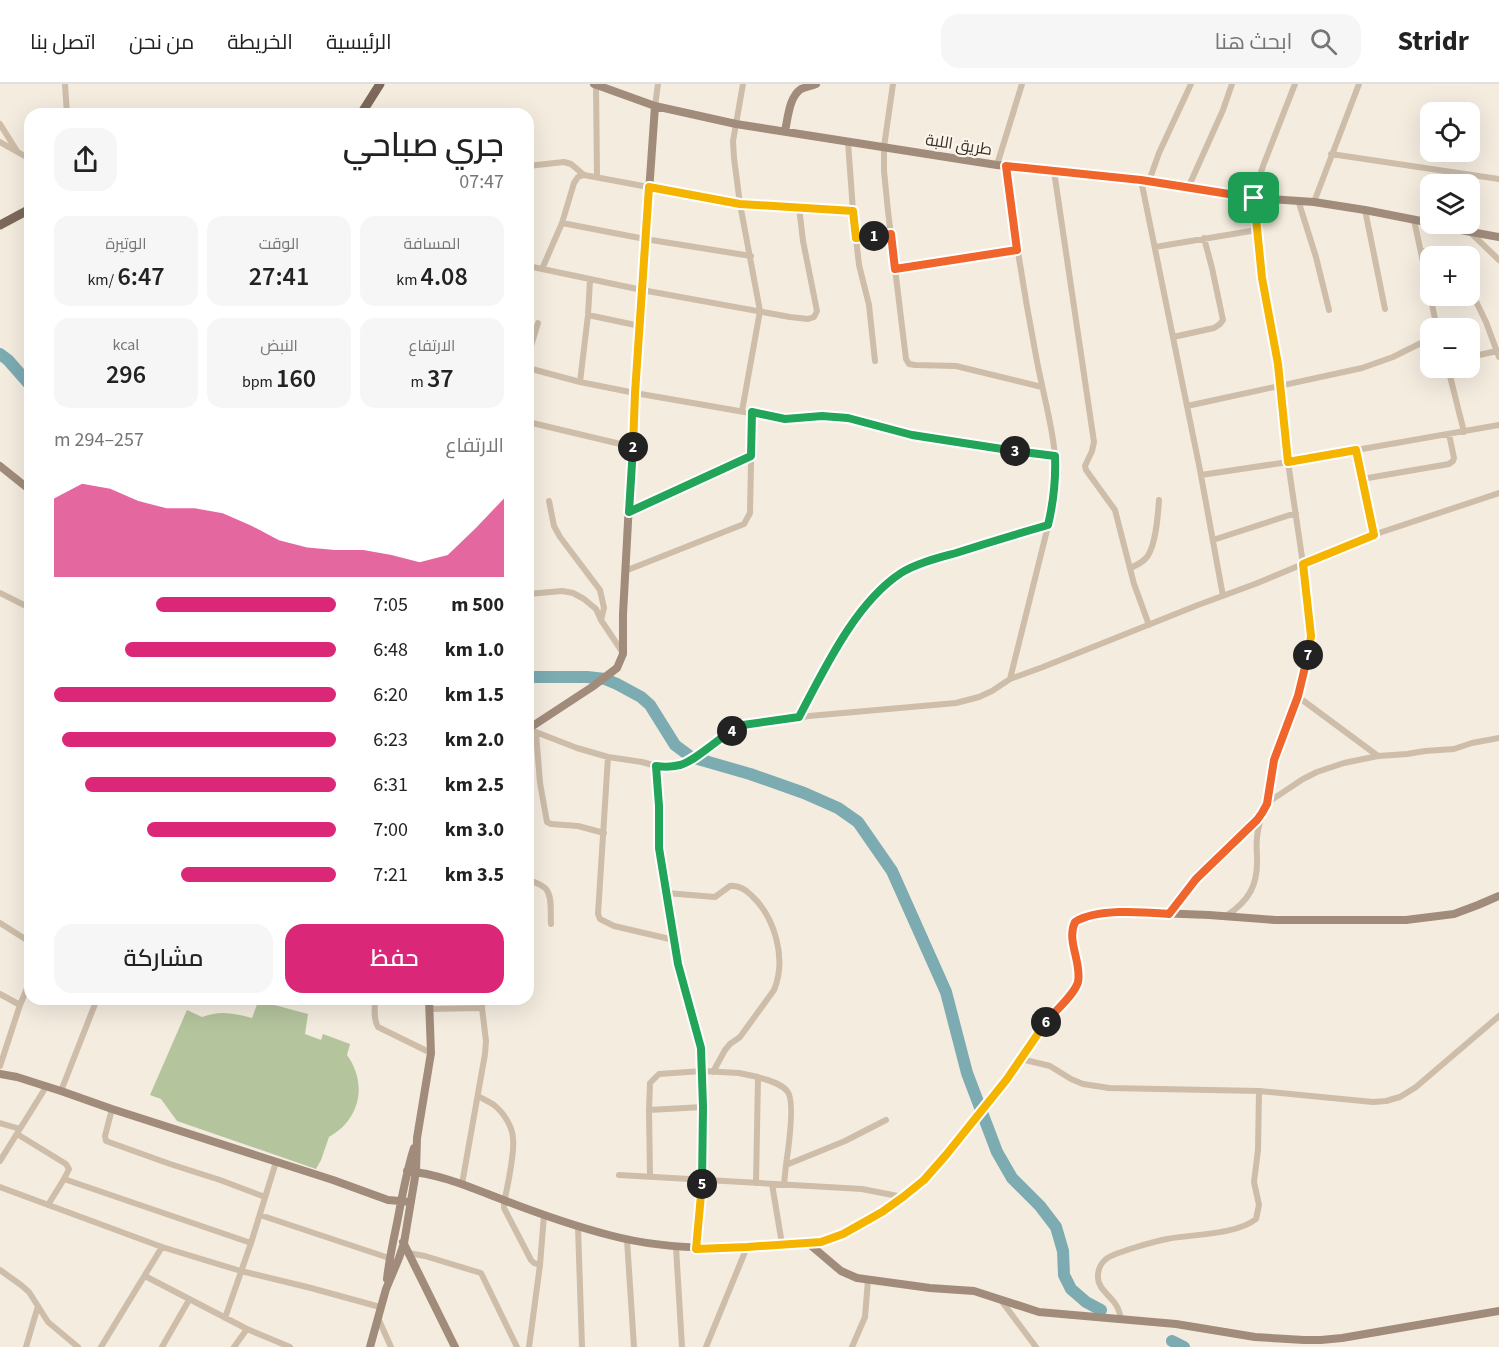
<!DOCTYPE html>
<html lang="ar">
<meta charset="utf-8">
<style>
:root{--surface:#fff;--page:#f6f6f6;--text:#222;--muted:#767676;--line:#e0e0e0;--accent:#db2777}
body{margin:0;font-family:"Source Sans 3",Cairo,sans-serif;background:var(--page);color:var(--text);direction:rtl;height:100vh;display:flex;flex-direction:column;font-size:22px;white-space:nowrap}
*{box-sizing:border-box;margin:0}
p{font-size:20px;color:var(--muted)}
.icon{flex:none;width:33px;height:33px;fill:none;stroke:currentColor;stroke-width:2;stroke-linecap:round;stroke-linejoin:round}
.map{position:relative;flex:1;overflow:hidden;direction:ltr}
.sheet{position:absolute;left:24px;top:24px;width:510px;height:897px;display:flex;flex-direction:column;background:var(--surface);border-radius:18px;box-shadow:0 6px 24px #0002;direction:rtl}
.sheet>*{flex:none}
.controls{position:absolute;left:1420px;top:18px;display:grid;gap:12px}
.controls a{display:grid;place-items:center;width:60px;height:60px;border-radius:12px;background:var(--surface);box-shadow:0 6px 24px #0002;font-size:30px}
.pin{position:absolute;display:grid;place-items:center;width:51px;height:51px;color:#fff;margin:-26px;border-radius:12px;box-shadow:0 3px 9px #0006}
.km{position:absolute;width:30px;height:30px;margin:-15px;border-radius:50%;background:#222;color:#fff;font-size:16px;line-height:30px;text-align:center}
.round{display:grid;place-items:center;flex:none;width:63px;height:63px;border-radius:18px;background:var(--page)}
.overview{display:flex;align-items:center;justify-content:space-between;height:102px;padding:0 30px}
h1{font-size:33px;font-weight:600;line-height:45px}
.stats{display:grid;grid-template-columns:repeat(3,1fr);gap:9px;height:102px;padding:6px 30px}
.stats div{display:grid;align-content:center;border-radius:15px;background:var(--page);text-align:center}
.stats b{font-size:26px;font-weight:600}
.stats small{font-size:16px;font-weight:400}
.stats p{font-size:16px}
.chart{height:168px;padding:12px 30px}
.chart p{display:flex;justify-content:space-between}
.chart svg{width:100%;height:108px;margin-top:6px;fill:var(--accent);opacity:.7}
.primary-button{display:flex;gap:12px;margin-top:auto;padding:12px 30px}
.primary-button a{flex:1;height:69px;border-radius:18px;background:var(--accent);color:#fff;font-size:24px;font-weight:600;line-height:69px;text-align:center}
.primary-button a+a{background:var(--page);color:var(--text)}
ul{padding:0 30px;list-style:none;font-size:20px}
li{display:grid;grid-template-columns:96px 72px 1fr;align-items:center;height:45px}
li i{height:15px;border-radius:8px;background:var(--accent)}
header{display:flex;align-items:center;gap:36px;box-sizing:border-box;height:84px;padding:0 30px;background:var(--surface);border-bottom:2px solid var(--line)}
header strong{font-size:28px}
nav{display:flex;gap:33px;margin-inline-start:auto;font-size:21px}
.search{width:420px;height:54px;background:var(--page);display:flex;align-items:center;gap:15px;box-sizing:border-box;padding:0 21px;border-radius:18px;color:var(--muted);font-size:22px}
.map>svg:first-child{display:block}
.green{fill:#b4c49d}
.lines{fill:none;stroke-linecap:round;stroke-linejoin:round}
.river{stroke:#7cabb2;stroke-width:12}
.street{stroke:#cdbda9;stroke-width:6}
.secondary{stroke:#a18c7b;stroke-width:8}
.primary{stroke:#7c695a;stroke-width:9}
.split-1-casing{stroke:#fff;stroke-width:12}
.split-2-casing{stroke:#fff;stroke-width:12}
.split-3-casing{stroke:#fff;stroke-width:12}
.split-4-casing{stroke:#fff;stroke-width:12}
.split-5-casing{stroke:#fff;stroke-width:12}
.split-6-casing{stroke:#fff;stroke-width:12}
.split-7-casing{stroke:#fff;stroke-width:12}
.split-8-casing{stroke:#fff;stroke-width:12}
.split-1{stroke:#f0652b;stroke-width:8}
.split-2{stroke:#f5b400;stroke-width:8}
.split-3{stroke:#22a559;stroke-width:8}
.split-4{stroke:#22a559;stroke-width:8}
.split-5{stroke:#22a559;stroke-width:8}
.split-6{stroke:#f5b400;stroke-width:8}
.split-7{stroke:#f0652b;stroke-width:8}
.split-8{stroke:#f5b400;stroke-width:8}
.labels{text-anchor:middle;stroke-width:4.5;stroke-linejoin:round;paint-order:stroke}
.street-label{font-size:16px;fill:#3a3029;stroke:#fbf5eb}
</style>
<header>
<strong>Stridr</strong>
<div class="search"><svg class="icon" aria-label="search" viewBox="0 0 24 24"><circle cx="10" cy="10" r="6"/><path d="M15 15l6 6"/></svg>ابحث هنا</div>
<nav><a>الرئيسية</a><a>الخريطة</a><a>من نحن</a><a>اتصل بنا</a></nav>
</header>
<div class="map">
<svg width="1499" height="1263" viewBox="0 0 1499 1263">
<rect width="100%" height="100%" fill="#f4ecdf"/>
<path class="green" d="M 259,915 L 267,919 L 308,930 L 305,950 L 321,956 L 323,950 L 350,960 L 347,971 C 368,1000 360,1036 329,1053 L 321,1076 L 316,1085 L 177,1037 L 161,1015 L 150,1011 L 187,926 L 202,933 C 220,926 234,929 252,934 Z"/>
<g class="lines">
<path class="river" d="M 0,270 L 8,276 L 30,301
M 528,593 L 587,593 L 605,595 L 617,600 L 641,613 L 650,621 L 675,661 L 691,673 L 750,690 L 804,709 L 838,724 L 858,738 L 892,787 L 946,908 L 967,989 L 997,1068 L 1012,1094 L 1040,1122 L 1056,1143 L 1063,1167 L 1064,1191 L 1071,1205 L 1086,1218 L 1101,1226
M 1172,1257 L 1184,1263"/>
<path class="street" d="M 65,0 L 67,30
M 893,0 L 884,63 L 884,87 L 888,127 L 906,275 L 909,280 L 915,281 L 956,282 L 1042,303
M 596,1 L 597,93
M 655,22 L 658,0
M 0,40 L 17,67
M 0,58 L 30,75
M 848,58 L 853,127 L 859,181 L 869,221 L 875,277
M 1331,70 L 1499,95
M 997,81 L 1022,0
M 528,82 L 564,78 L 571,80 L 584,91
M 1006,82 C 1014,146 1024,209 1036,272 C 1043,311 1057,356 1056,395 C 1056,402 1054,410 1054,418 L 1010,595
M 1054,87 L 1094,358 L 1092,367 L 1085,382 L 1086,386 L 1115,426 L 1134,500 L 1149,541
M 1141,96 L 1200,386 L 1223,512
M 1149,97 L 1159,69 L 1191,0
M 1188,104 L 1223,26 L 1232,0
M 1298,116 L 1316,173 L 1329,226
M 1314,118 L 1359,0
M 1365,126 L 1385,225
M 1414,136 L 1437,244
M 1471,149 L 1499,176
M 856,154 L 891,151
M 1155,163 L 1257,146
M 1421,166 L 1432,172
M 751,172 L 645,155 L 562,139 L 574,99 L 578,93 L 584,91 L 740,120 L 853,127
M 528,182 L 642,206 L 790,233 L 808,235 L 814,233 L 817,227 L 803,157 L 799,123
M 542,185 L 562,139
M 895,185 L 1017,166
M 1470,205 L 1486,238 L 1499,273
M 588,231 L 640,242
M 1173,253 L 1214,244 L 1220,240 L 1223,236 L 1212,184 L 1204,154
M 528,272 L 538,239
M 1470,273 L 1497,267
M 528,284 L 580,298 L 635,309 L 785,335 L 822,332 L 848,334 L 912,351 L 1055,372
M 1448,284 L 1464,348
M 580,298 L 588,231 L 590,196
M 1187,322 L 1362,284 L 1393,273 L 1431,254
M 742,327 L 760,227 L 740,120 L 734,74 L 733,57 L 736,40 L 743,0
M 528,338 L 633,363
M 1356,366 L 1373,451
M 1201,391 L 1288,378 L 1499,341
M 1362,395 L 1449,380 L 1453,377 L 1454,374 L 1449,350
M 549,417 L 554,442 L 560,453 L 600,506 L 604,524 L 601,536
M 629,428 L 751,372
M 1213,456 L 1296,429
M 1130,484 C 1137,481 1142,479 1147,473 C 1156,461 1158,431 1159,416
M 625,487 L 744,440 L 750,429 L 752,329
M 0,509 L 30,524
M 528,510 L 562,507 L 573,509 L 584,515 L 596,525 L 601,536 L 623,569
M 1297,612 L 1378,672
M 799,633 C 824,586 855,519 901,489 C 917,479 938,474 956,469 C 987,459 1017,450 1048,441
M 528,645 L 577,664 L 608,673 L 642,678 L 656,682 L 666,683 L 678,682 L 688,679 L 724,651 L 743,641 L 809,632 L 956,619 L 979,613 L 992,607 L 1010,595 L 1043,583 L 1198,521 L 1255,500 L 1373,451 L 1499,409
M 536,649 L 540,699 L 547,738 L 551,740 L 578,742 L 604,749
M 608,673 L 598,830 L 600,835 L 614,842 L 674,856
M 656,682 L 659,722 L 659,764 L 678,881 L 701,964 L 703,1023 L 702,1096 L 696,1165
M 1267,719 L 1303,695 L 1317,688 L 1344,679 L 1378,672 L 1407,670 L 1425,667 L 1454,665 L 1472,659 L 1499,654
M 528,795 C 533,798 542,800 546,805 C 553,813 550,830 551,840
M 666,809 L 715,813 L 730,802 C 739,801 745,805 751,811 C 775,833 787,875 774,906 L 740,953 L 730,960 L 725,966 L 713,988
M 1169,830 L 1196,795 L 1257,736 L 1267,720 L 1274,676 L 1300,603 L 1307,576 L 1311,552 L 1303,480 L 1288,378 L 1278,280 L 1262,194 L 1254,114 L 1258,98 L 1263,82 L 1295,0
M 1226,832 C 1249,817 1258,801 1257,774 C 1257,768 1256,761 1257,755 C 1257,747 1260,740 1261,732
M 0,839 L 30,858
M 0,910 L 20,921 L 0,982
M 86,915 L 95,920
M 375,915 C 375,924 373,935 378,943 L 431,969
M 20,921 L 30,897
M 429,925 L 482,924
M 1021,975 L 1050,982 L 1071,995 L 1083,1000 L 1109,1004 L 1259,1007 L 1373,1018 L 1386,1017 L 1400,1013 L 1416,1003 L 1499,932
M 758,993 C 767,996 781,999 787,1007 C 796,1016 788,1067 786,1081
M 61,1007 L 97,915
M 478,1012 C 483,1015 490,1018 494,1021 C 504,1029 512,1042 513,1054 C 515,1072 507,1102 504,1120 L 504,1124 L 531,1176 L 534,1179 L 540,1181
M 703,1023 L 649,1026 L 650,999 L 659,990 L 702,987 L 739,989 L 758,993 L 756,1099
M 112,1025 L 105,1052 L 106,1057 L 170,1080 L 220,1096 L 265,1113
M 649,1026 L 650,1092
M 0,1039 L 20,1045
M 17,1050 L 66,1080 L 69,1085 L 64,1095
M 0,1077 L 46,1003
M 619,1091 L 862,1105 L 903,1113
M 462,1100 L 485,970 L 486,957 L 482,924 L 483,915
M 772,1100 L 782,1160
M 784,1100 L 786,1081 L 845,1057 L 886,1036
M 0,1103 L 162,1163 L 241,1187 L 311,1204 L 380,1223
M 48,1121 L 64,1095 L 251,1159
M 260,1131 L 389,1174
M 578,1143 L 582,1263
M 627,1156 L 634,1263
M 676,1163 L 682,1263
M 408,1169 L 425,1172 L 481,1189 L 517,1263
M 0,1186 L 21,1201 L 29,1208 L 48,1238 L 78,1263
M 145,1192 L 247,1245 L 290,1263
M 1000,1215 L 1036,1263
M 225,1234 L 251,1159 L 276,1078
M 378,1234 L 391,1263
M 1121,1235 C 1120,1229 1118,1223 1114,1218 C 1108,1210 1097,1203 1098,1192 C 1098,1186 1101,1179 1106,1175 C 1113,1169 1156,1157 1167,1155 C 1193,1150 1236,1151 1256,1135 L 1259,1121 L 1254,1098 L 1258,1066 L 1259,1007
M 26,1263 L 38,1222
M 101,1263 L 162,1163
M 162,1263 L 189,1216
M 234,1263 L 247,1245
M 529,1263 L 540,1181 L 544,1131
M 706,1263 L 747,1163
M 852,1263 L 865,1233 L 868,1196"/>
<path class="secondary" d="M 594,0 L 655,22 L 736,40 L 997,81 L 1141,96 L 1254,114 L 1314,118 L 1365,126 L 1431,139
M 785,47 C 788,34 789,13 801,5 C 806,3 811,2 816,0
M 1431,140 L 1471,148 L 1499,153
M 0,382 L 30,406
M 528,645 L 592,603 L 617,584 L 623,570 L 623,530 L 635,309 L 655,22
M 0,990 L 17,993 L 61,1007 L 112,1025 L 333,1096 L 388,1116 L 411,1118
M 407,1087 C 441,1090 474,1105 506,1117 C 540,1130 574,1142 609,1151 C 661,1165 713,1166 766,1161 C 784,1159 803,1162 820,1158 C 837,1154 851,1146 865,1138 C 886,1126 907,1112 924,1096 C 952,1069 975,1035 999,1005 C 1018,981 1033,955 1052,931 C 1059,922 1070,915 1075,904 C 1086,882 1065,859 1075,838 L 1080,835 L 1108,829 L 1131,828 L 1209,831 L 1275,836 L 1406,836 L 1454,830 L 1478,821 L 1499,812
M 403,1158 L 455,1263
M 808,1159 L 841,1187 L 857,1194 L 930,1204 L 974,1207 L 1039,1228 L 1176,1240 L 1255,1253 L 1304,1256 L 1321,1256 L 1342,1254 L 1499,1227
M 387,1195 C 389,1176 393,1158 397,1139 C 402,1113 406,1089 414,1064
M 370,1263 L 386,1205 L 399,1174 L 404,1159 L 416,1087 L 417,1054 L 431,969 L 429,915"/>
<path class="primary" d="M 361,30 L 380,0
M 0,141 L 30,125"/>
</g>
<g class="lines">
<g class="split-1-casing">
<path id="split-1" d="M 874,152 L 891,150 L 895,185 L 1017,166 L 1006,82 L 1141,96 L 1254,114"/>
</g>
<g class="split-2-casing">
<path id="split-2" d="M 633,363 L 635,309 L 649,103 L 740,120 L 853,127 L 856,154 L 874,152"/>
</g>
<g class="split-3-casing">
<path id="split-3" d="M 633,363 L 629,428 L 751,372 L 752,328 L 785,335 L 822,332 L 848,334 L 912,351 L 1015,367"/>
</g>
<g class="split-4-casing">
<path id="split-4" d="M 732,647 L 743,641 L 799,633 C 824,586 855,519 901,489 C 917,479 938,474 956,469 C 987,459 1017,450 1048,441 C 1054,416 1056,397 1055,372 L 1015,367"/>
</g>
<g class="split-5-casing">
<path id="split-5" d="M 702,1100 L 703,1023 L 701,964 L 678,880 L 659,764 L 659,722 L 656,682 C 664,683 672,683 680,681 C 695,677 716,656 732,647"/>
</g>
<g class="split-6-casing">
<path id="split-6" d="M 702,1100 L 696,1165 L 747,1163 L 821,1158 L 843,1150 L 882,1128 L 903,1113 L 924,1096 L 946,1071 L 1007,995 L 1046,938"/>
</g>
<g class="split-7-casing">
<path id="split-7" d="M 1046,938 C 1055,927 1075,910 1078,898 C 1082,878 1066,857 1075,838 C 1097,824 1143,828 1169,830 L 1196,795 L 1257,736 L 1262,729 L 1267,720 L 1274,676 L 1298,612 L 1308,571"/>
</g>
<g class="split-8-casing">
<path id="split-8" d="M 1254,114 L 1262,194 L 1278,280 L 1288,378 L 1356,366 L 1374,451 L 1303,480 L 1311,552 L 1308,571"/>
</g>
<use href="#split-1" class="split-1"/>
<use href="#split-2" class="split-2"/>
<use href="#split-3" class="split-3"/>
<use href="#split-4" class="split-4"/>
<use href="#split-5" class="split-5"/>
<use href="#split-6" class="split-6"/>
<use href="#split-7" class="split-7"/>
<use href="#split-8" class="split-8"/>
</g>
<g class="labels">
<g class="street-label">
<text transform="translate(959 60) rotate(9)" y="6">طريق اللبة</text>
</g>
</g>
</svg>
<div class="controls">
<a><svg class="icon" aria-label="locate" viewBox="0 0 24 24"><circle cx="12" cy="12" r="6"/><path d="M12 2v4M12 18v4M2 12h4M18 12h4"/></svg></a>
<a><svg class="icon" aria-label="layers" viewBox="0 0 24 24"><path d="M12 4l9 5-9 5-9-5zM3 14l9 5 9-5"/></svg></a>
<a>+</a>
<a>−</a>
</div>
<div class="pin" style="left:1254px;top:114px;background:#1e9e55"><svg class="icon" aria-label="arrive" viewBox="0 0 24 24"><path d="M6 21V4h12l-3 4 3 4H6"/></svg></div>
<b class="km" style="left:874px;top:152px">1</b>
<b class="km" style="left:633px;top:363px">2</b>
<b class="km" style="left:1015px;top:367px">3</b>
<b class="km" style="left:732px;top:647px">4</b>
<b class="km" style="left:702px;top:1100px">5</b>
<b class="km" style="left:1046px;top:938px">6</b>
<b class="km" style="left:1308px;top:571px">7</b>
<section class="sheet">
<div class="overview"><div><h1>جري صباحي</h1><p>07:47</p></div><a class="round"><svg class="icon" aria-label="share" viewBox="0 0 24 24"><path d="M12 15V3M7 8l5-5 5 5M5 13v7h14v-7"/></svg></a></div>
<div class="stats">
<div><p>المسافة</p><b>4.08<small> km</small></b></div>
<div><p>الوقت</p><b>27:41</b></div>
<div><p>الوتيرة</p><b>6:47<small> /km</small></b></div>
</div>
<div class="stats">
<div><p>الارتفاع</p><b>37<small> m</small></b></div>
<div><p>النبض</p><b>160<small> bpm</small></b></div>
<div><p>kcal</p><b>296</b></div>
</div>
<div class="chart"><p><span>الارتفاع</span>257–294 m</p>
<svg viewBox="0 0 160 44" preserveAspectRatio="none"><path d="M0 44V12L10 6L20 8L30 13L40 16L50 16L60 18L70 23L80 29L90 32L100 33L110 33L120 35L130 38L140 35L150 24L160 12V44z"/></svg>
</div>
<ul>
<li><b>500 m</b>7:05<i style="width:64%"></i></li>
<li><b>1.0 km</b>6:48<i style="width:75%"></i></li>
<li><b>1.5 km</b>6:20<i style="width:100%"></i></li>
<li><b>2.0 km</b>6:23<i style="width:97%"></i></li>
<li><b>2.5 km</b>6:31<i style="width:89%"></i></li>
<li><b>3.0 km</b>7:00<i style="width:67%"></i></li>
<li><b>3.5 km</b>7:21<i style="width:55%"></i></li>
</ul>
<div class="primary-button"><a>حفظ</a><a>مشاركة</a></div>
</section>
</div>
